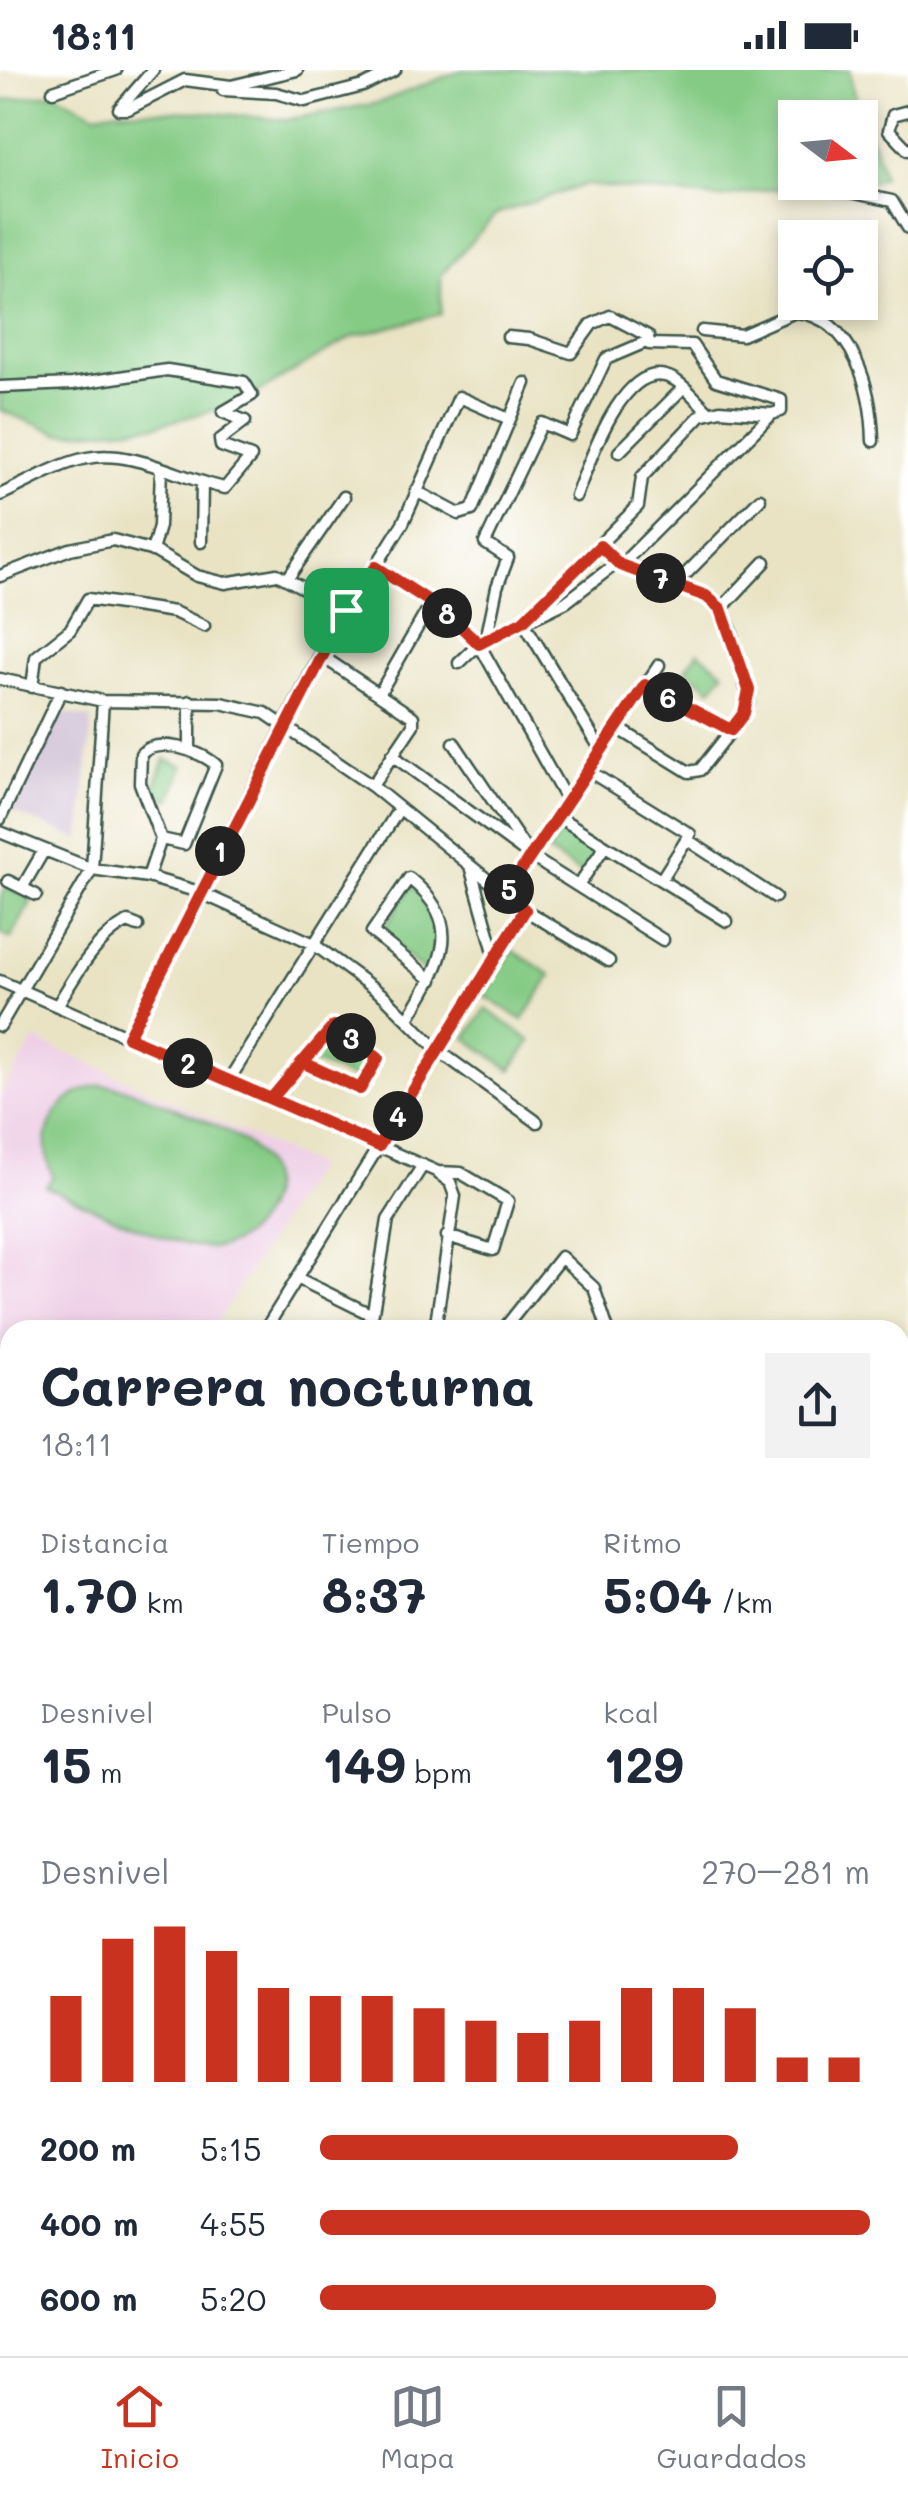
<!DOCTYPE html>
<html lang="es">
<meta charset="utf-8">
<style>
:root{--surface:#fff;--page:#f2f2f3;--text:#1f2937;--muted:#747a83;--line:#e0e1e3;--accent:#c8321e}
body{margin:0;font-family:Mali,sans-serif;background:var(--page);color:var(--text);height:100vh;display:flex;flex-direction:column;font-size:38px;white-space:nowrap}
*{box-sizing:border-box;margin:0}
p{font-size:32px;color:var(--muted)}
.icon{flex:none;width:55px;height:55px;fill:none;stroke:currentColor;stroke-width:2;stroke-linecap:round;stroke-linejoin:round}
.map{position:relative;flex:1;overflow:hidden}
.sheet{position:absolute;left:0px;top:1250px;width:910px;height:1038px;display:flex;flex-direction:column;background:var(--surface);border-radius:30px 30px 0 0;box-shadow:0 5px 15px #0003}
.sheet>*{flex:none}
.needle{width:65px;rotate:106deg}
.buttons{position:absolute;left:778px;top:30px;display:grid;gap:20px}
.buttons a{display:grid;place-items:center;width:100px;height:100px;border-radius:0px;background:var(--surface);box-shadow:0 5px 15px #0003;font-size:50px}
.pin{position:absolute;display:grid;place-items:center;width:85px;height:85px;color:#fff;margin:-42px;border-radius:20px;box-shadow:0 5px 15px #0006}
.km{position:absolute;width:50px;height:50px;margin:-25px;border-radius:50%;background:#222;color:#fff;font-size:28px;line-height:50px;text-align:center}
.round{display:grid;place-items:center;flex:none;width:105px;height:105px;border-radius:0px;background:var(--page)}
.overview{display:flex;align-items:center;justify-content:space-between;height:170px;padding:0 40px}
h1{font-size:55px;font-weight:700;line-height:75px}
.figures{display:grid;grid-template-columns:repeat(3,1fr);gap:15px;height:170px;padding:10px 40px}
.figures div{display:grid;align-content:center}
.figures b{font-size:50px;font-weight:700}
.figures small{font-size:28px;font-weight:400}
.figures p{font-size:28px}
.chart{height:280px;padding:20px 40px}
.chart p{display:flex;justify-content:space-between}
.chart svg{width:100%;height:180px;margin-top:10px;stroke:var(--accent);stroke-width:6}
ul{padding:0 40px;list-style:none;font-size:32px}
li{display:grid;grid-template-columns:160px 120px 1fr;align-items:center;height:75px}
li i{height:25px;border-radius:12px;background:var(--accent)}
.status{display:flex;justify-content:space-between;align-items:center;height:70px;padding:0 50px;background:var(--surface);direction:ltr}
.status svg{height:28px;fill:currentColor}
.tab-bar{display:flex;justify-content:space-around;align-items:center;height:140px;border-top:2px solid var(--line);background:var(--surface);font-size:28px;color:var(--muted)}
.tab-bar a{display:grid;justify-items:center;gap:5px}
.tab-bar .active{color:var(--accent)}
.map>svg:first-child{display:block}
.built{fill:#efd0e7}
.industrial{fill:#cdbed3}
.green{fill:#85cb85;stroke:#52845c;stroke-width:2.5;fill-rule:evenodd}
.lines{fill:none;stroke-linecap:round;stroke-linejoin:round}
.minor-casing{stroke:#3d564a;stroke-width:15}
.tertiary-casing{stroke:#3d564a;stroke-width:18}
.secondary-casing{stroke:#3d564a;stroke-width:19}
.minor{stroke:#fff;stroke-width:10}
.tertiary{stroke:#fff;stroke-width:12}
.secondary{stroke:#fff;stroke-width:14}
.route-casing{stroke:#fff;stroke-width:20}
.route{stroke:#c8321e;stroke-width:12}
</style>
<div class="status"><b>18:11</b><svg viewBox="0 0 49 12"><path d="M0 12V9h3v3zM5 12V6h3v6zM10 12V3h3v9zM15 12V0h3v12zM26 1h20v11H26zM47 4h2v5h-2z"/></svg></div>
<div class="map">
<svg width="908" height="2286" viewBox="0 0 908 2286">
<rect width="100%" height="100%" fill="#fff"/>
<filter id="ink" filterUnits="userSpaceOnUse"><feTurbulence type="fractalNoise" baseFrequency=".01" numOctaves="2"/><feDisplacementMap in="SourceGraphic" scale="20" xChannelSelector="R" yChannelSelector="G"/><feConvolveMatrix kernelMatrix="1 2 1 2 8 2 1 2 1" color-interpolation-filters="sRGB"/></filter>
<filter id="wash" filterUnits="userSpaceOnUse"><feTurbulence type="fractalNoise" baseFrequency=".0048" numOctaves="4" result="noise"/><feDisplacementMap in="SourceGraphic" scale="40" xChannelSelector="R" yChannelSelector="G"/><feGaussianBlur stdDeviation="2.25" result="paint"/><feColorMatrix in="noise" values="0 0 0 0 0 0 0 0 0 0 0 0 0 0 0 0 0 1.4 0 .05"/><feComposite in="paint" operator="in"/></filter>
<g filter="url(#wash)">
<rect width="100%" height="100%" fill="#e9e3c4"/>
<path class="built" d="M 35,969 L 316,1096 L 212,1260 L 10,1260 L 10,1369 L 0,1364 L 0,1025 Z
M 0,1529 L 10,1532 L 10,1664 L 0,1661 Z
M 64,2278 L 159,2278 L 158,2286 L 63,2286 Z"/>
<path class="industrial" d="M 55,641 L 92,649 L 80,770 L 11,741 Z"/>
<path class="green" d="M 462,0 L 850,0 C 853,43 876,66 883,107 L 844,122 L 773,119 L 719,128 L 584,115 L 496,144 L 441,205 L 441,244 L 352,267 L 238,334 L 154,356 L 60,364 L 0,340 L 0,31 L 54,23 L 96,44 L 116,40 L 203,42 L 285,50 L 378,33 ZM 795,48 L 860,48 L 860,112 L 795,112 Z
M 698,582 L 724,602 L 711,619 L 686,599 Z
M 165,689 L 183,696 L 170,730 L 152,723 Z
M 561,761 L 595,783 L 582,804 L 548,782 Z
M 7,816 L 32,830 L 11,868 L 0,862 L 0,828 Z
M 412,816 C 439,839 449,875 428,905 L 381,863 Z
M 512,880 L 551,905 L 523,950 L 483,925 Z
M 486,939 L 531,971 L 511,1000 L 466,968 Z
M 331,963 L 369,991 L 357,1010 L 312,992 Z
M 101,1015 C 127,1016 150,1028 174,1038 C 220,1056 303,1086 257,1152 C 247,1166 229,1178 212,1178 C 172,1179 86,1133 46,1117 L 53,1106 C 33,1065 57,1023 101,1015 Z"/>
</g>
<g filter="url(#ink)">
<g class="lines">
<g class="minor-casing">
<path id="minor" d="M 153,0 L 119,39 L 128,39 L 185,10 L 231,16 L 297,0
M 223,20 L 276,23 L 305,31 L 363,16 L 395,0
M 53,21 L 116,0
M 908,41 L 893,45 L 889,60 L 908,80
M 850,122 L 892,131 L 908,158
M 702,261 L 742,265 L 795,242 C 855,247 872,323 873,371
M 508,267 L 529,269 L 571,283 L 592,254 L 610,246 L 648,266 L 649,274 L 692,275 L 716,310 L 781,330 L 781,341 L 772,344 L 621,495 L 600,476
M 0,317 L 72,314 L 167,300 L 244,312 L 252,325 L 223,342 L 245,351 L 220,370 L 221,376 L 251,387 L 225,418 C 180,409 134,379 87,388 C 57,394 27,413 0,425
M 619,382 L 683,318
M 416,421 L 459,444 L 472,440 L 525,313
M 576,426 C 588,396 624,283 673,309 C 685,315 697,331 708,341
M 201,472 L 202,412
M 152,481 L 159,456 L 161,398
M 376,497 L 446,542 L 479,574 L 567,731
M 0,506 L 70,479 L 113,470 L 154,481 L 197,506 L 225,513 L 277,504 L 346,541
M 288,508 L 344,427
M 676,514 L 760,429
M 721,539 L 765,492
M 486,570 L 497,517 L 508,488 L 485,473 L 542,353 L 570,365 L 606,289 L 646,272
M 320,585 L 413,647 L 413,655 L 372,716
M 459,593 L 479,574 L 566,532 L 614,495 L 632,497 L 706,526 L 721,539 L 731,560 L 749,630 L 745,643 L 700,700 L 689,702 L 616,657
M 0,609 L 103,631 L 221,633 L 265,643 L 372,716 L 525,840 L 609,891
M 645,615 L 731,661
M 32,617 L 36,587 L 70,560 L 88,529 L 174,542 L 204,556
M 379,624 L 432,532
M 454,673 L 524,777
M 190,679 L 190,631
M 601,680 L 523,551 L 638,436 L 642,407 L 701,345 L 720,340 L 772,344
M 392,685 L 530,786 L 663,870
M 587,700 L 690,764 L 661,810
M 557,746 L 727,851
M 0,749 L 61,621
M 0,762 L 92,799 L 148,807 L 199,822 L 312,873 L 384,926 L 439,981 L 537,1052
M 686,769 L 775,827
M 470,796 L 496,889
M 148,807 L 161,769 L 140,713 L 141,684 C 158,666 200,681 216,695 L 184,774 L 161,769
M 8,811 L 36,825
M 578,816 L 605,776
M 22,818 L 43,782
M 506,823 L 659,595
M 0,911 L 438,1102 L 461,1103 L 508,1131 L 493,1180 L 447,1166
M 57,936 C 73,909 97,866 128,852 L 138,856
M 408,949 C 440,895 468,856 409,808 L 372,862 L 432,910
M 0,956 L 92,799 L 103,631
M 128,967 L 320,585 L 403,453 L 459,327 L 509,349
M 229,1010 L 399,739
M 271,1029 L 334,956 L 378,988 L 360,1019 L 302,992
M 297,1208 L 372,1245
M 265,1260 L 525,840
M 370,1260 L 388,1150 L 423,1095
M 435,1260 L 455,1126 L 450,1112 L 439,1104
M 503,1260 L 561,1187 L 594,1218 L 608,1260
M 0,1376 L 10,1380
M 0,1518 L 10,1521
M 0,1665 L 10,1668
M 0,1696 L 10,1678
M 0,1758 L 10,1761
M 0,1912 L 10,1911
M 0,2011 L 10,2011
M 900,2196 L 908,2200
M 414,2278 L 416,2286
M 463,2278 L 464,2286
M 539,2278 L 540,2286
M 60,2286 L 61,2278
M 161,2286 L 161,2278"/>
</g>
<g class="tertiary-casing">
<path id="tertiary" d="M 900,2088 L 908,2084
M 0,2183 L 10,2183
M 0,2204 L 10,2205"/>
</g>
<g class="secondary-casing">
<path id="secondary" d="M 0,1820 L 10,1823
M 0,1834 L 10,1837
M 900,1888 L 908,1888
M 900,1900 L 908,1900"/>
</g>
<use href="#minor" class="minor"/>
<use href="#tertiary" class="tertiary"/>
<use href="#secondary" class="secondary"/>
</g>
</g>
<g class="lines" filter="url(#ink)">
<g class="route-casing">
<path id="route" d="M 346,540 L 128,967 L 271,1029 L 302,992 L 360,1019 L 378,988 L 334,956 L 271,1029 L 379,1076 L 525,840 L 506,823 L 645,615 L 731,660 L 744,643 L 749,620 L 721,539 L 706,526 L 620,495 L 600,476 L 523,551 L 479,574 L 446,542 L 376,497 L 346,540"/>
</g>
<use href="#route" class="route"/>
</g>
</svg>
<div class="buttons">
<a><svg class="needle" viewBox="-14 -14 28 28"><path d="M0-13l5 13h-10z" fill="#e53935"/><path d="M0 13l5-13h-10z" fill="#747a83"/></svg></a>
<a><svg class="icon" aria-label="locate" viewBox="0 0 24 24"><circle cx="12" cy="12" r="6"/><path d="M12 2v4M12 18v4M2 12h4M18 12h4"/></svg></a>
</div>
<div class="pin" style="left:346px;top:540px;background:#1e9e55"><svg class="icon" aria-label="arrive" viewBox="0 0 24 24"><path d="M6 21V4h12l-3 4 3 4H6"/></svg></div>
<b class="km" style="left:220px;top:781px">1</b>
<b class="km" style="left:188px;top:993px">2</b>
<b class="km" style="left:351px;top:968px">3</b>
<b class="km" style="left:398px;top:1046px">4</b>
<b class="km" style="left:509px;top:819px">5</b>
<b class="km" style="left:668px;top:627px">6</b>
<b class="km" style="left:661px;top:508px">7</b>
<b class="km" style="left:447px;top:543px">8</b>
<section class="sheet">
<div class="overview"><div><h1>Carrera nocturna</h1><p>18:11</p></div><a class="round"><svg class="icon" aria-label="share" viewBox="0 0 24 24"><path d="M12 15V3M7 8l5-5 5 5M5 13v7h14v-7"/></svg></a></div>
<div class="figures">
<div><p>Distancia</p><b>1.70<small> km</small></b></div>
<div><p>Tiempo</p><b>8:37</b></div>
<div><p>Ritmo</p><b>5:04<small> /km</small></b></div>
</div>
<div class="figures">
<div><p>Desnivel</p><b>15<small> m</small></b></div>
<div><p>Pulso</p><b>149<small> bpm</small></b></div>
<div><p>kcal</p><b>129</b></div>
</div>
<div class="chart"><p><span>Desnivel</span>270–281 m</p>
<svg viewBox="0 0 160 44" preserveAspectRatio="none"><path d="M5 44V23M15 44V9M25 44V6M35 44V12M45 44V21M55 44V23M65 44V23M75 44V26M85 44V29M95 44V32M105 44V29M115 44V21M125 44V21M135 44V26M145 44V38M155 44V38"/></svg>
</div>
<ul>
<li><b>200 m</b>5:15<i style="width:76%"></i></li>
<li><b>400 m</b>4:55<i style="width:100%"></i></li>
<li><b>600 m</b>5:20<i style="width:72%"></i></li>
</ul>
</section>
</div>
<nav class="tab-bar">
<a class="active"><svg class="icon" aria-label="home" viewBox="0 0 24 24"><path d="M3 11l9-7 9 7M6 9v11h12V9"/></svg>Inicio</a>
<a><svg class="icon" aria-label="map" viewBox="0 0 24 24"><path d="M3 6l6-2 6 2 6-2v14l-6 2-6-2-6 2zM9 4v14M15 6v14"/></svg>Mapa</a>
<a><svg class="icon" aria-label="saved" viewBox="0 0 24 24"><path d="M7 4h10v16l-5-4-5 4z"/></svg>Guardados</a>
</nav>
